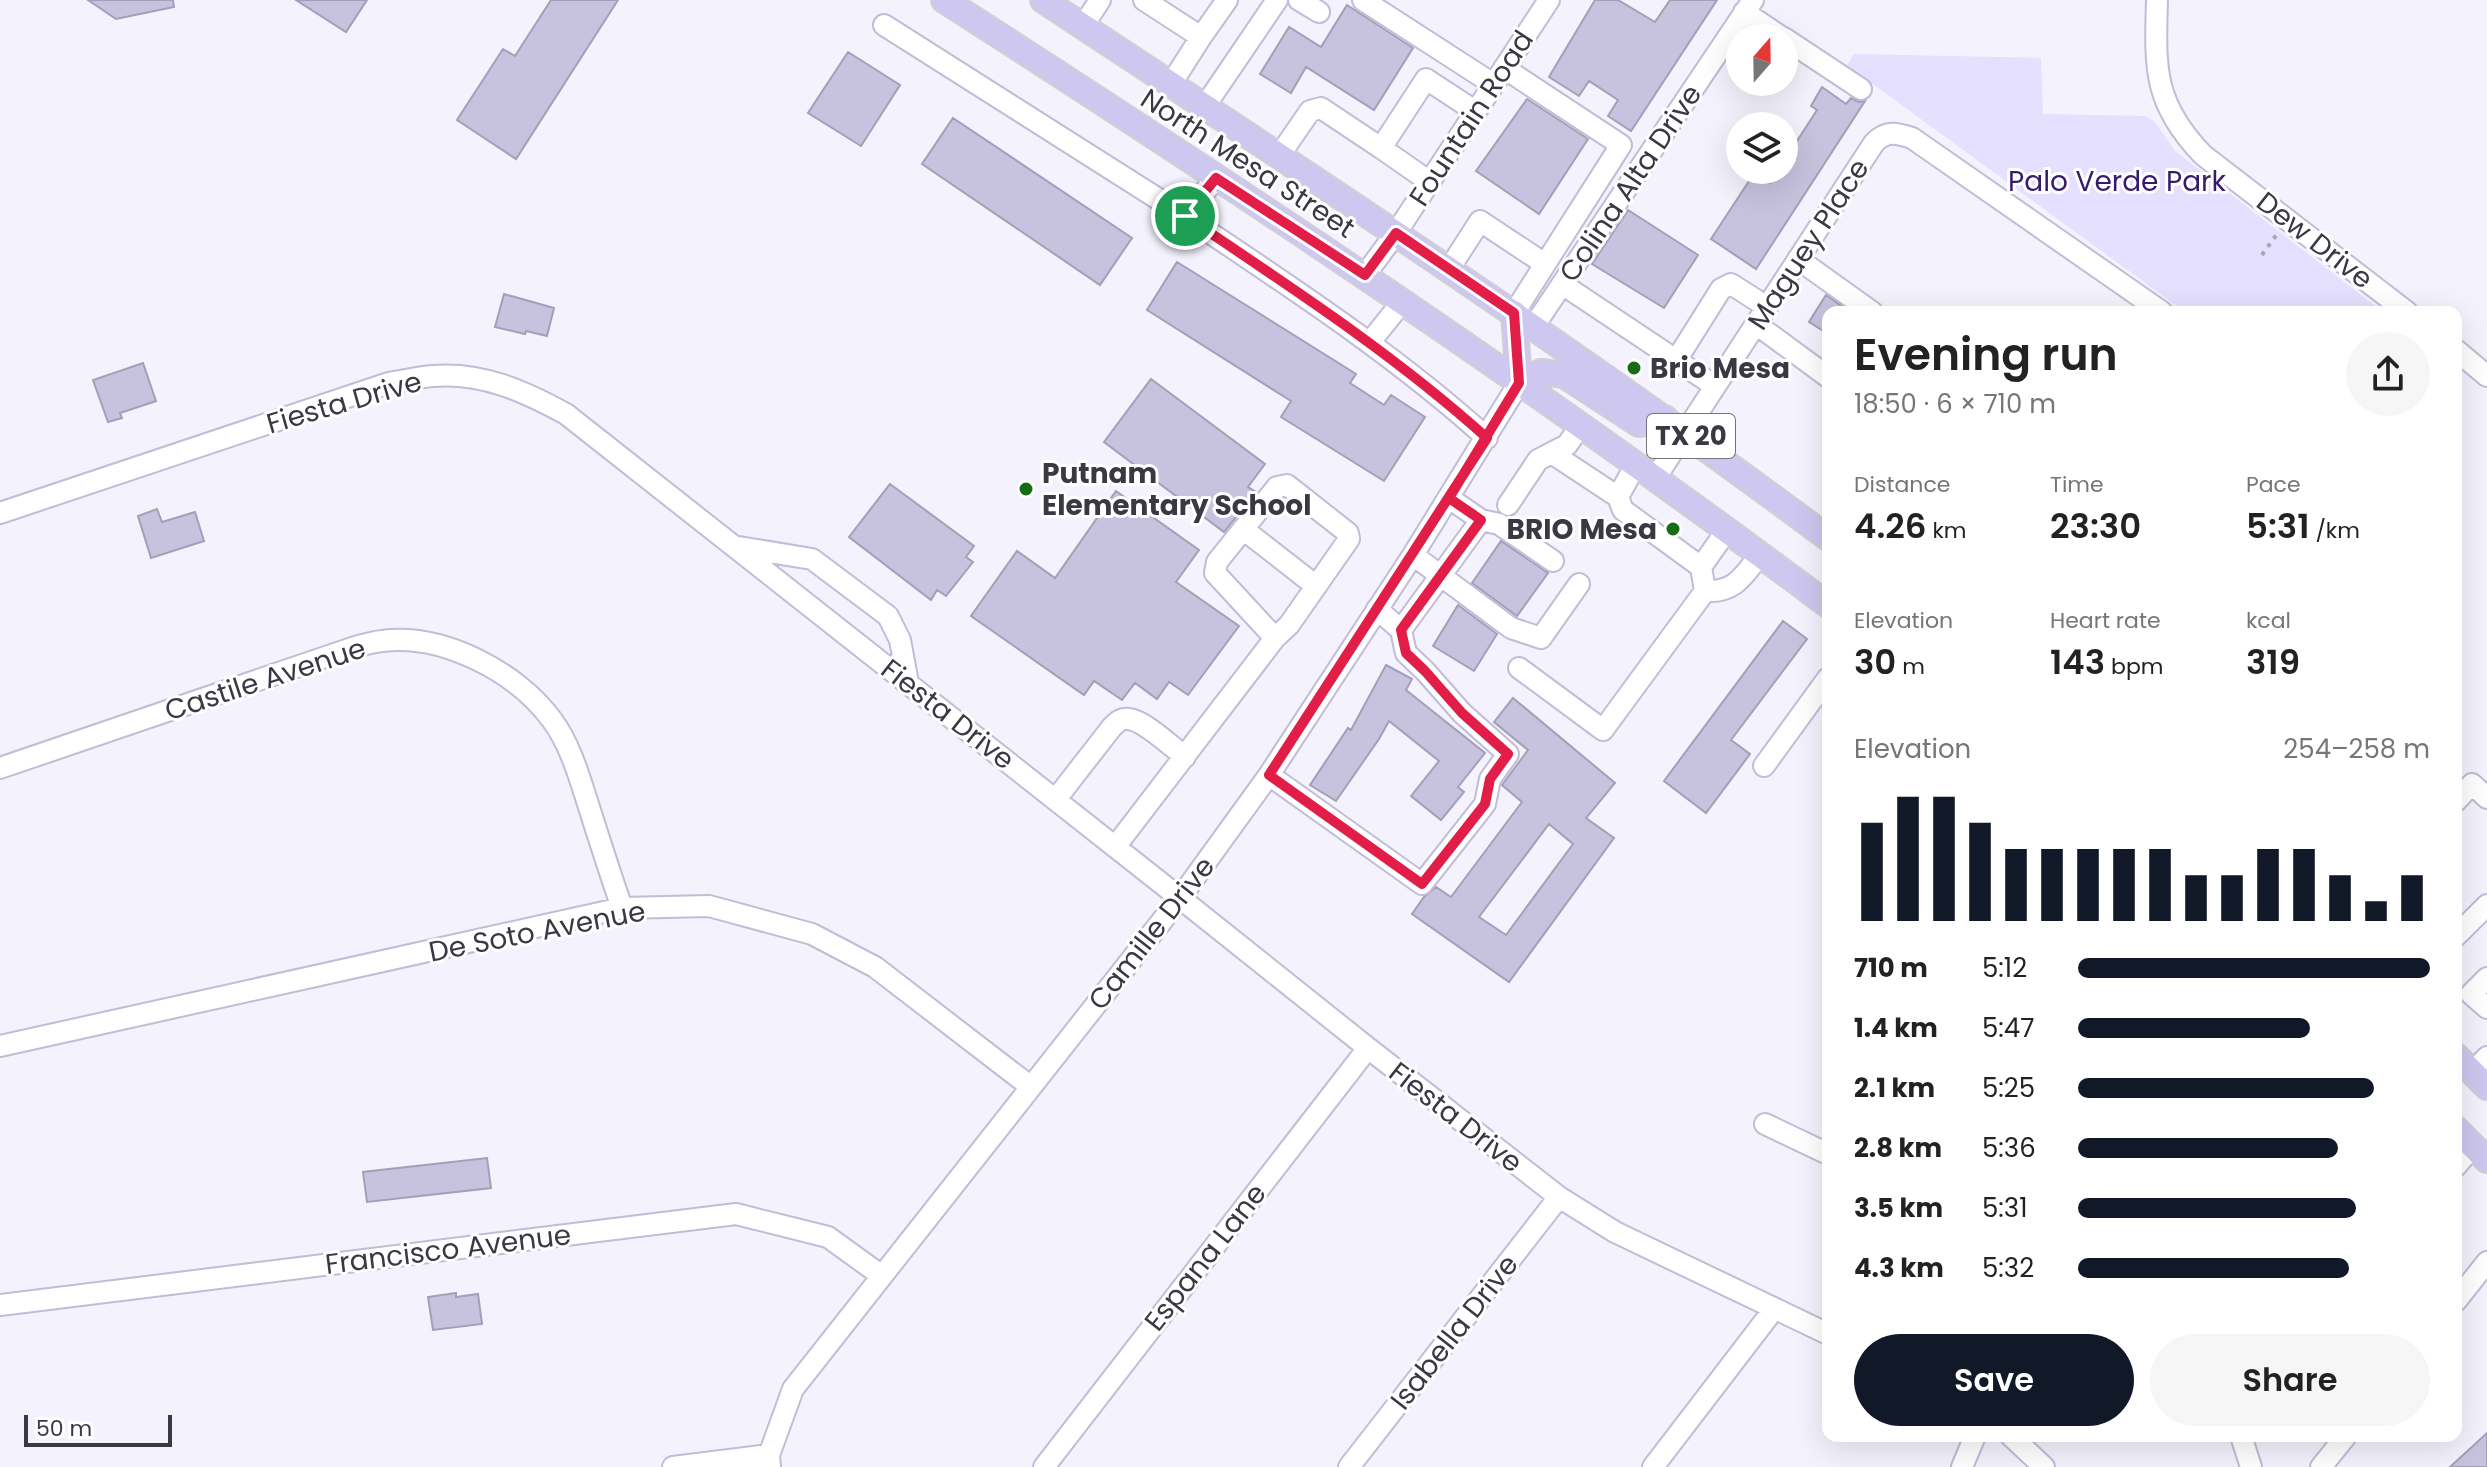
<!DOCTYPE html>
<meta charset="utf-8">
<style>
:root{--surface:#fff;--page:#f6f6f6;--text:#222;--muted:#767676;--accent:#111827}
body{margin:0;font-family:Poppins,sans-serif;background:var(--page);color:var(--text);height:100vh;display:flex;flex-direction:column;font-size:30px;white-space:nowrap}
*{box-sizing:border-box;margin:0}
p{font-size:26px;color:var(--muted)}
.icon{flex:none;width:44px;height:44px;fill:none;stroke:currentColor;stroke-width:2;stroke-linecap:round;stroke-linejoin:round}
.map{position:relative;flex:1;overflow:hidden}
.drawer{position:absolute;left:1822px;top:306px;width:640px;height:1136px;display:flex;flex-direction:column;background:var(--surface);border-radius:16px;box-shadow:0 8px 32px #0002}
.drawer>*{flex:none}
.needle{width:52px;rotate:20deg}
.buttons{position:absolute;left:1726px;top:24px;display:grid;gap:16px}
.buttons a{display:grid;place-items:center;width:72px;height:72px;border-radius:50%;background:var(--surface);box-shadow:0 8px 32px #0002;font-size:40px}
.scale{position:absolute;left:24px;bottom:20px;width:148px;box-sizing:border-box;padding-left:8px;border:4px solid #3a3843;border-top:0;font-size:22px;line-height:28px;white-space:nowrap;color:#3a3843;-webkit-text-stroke:6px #fff;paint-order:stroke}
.pin{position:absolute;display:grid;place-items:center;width:68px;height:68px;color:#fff;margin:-34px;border:4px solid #fff;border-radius:50%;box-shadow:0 2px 8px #0007}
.round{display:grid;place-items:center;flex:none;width:84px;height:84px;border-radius:42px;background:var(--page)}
.summary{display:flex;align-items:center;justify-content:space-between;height:136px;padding:0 32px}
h1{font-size:44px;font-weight:600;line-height:60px}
.stats{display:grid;grid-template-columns:repeat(3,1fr);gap:12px;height:136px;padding:8px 32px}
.stats div{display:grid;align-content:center}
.stats b{font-size:34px;font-weight:600}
.stats small{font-size:22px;font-weight:400}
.stats p{font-size:22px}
.chart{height:224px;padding:16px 32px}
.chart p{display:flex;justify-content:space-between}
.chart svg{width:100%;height:144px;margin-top:8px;stroke:var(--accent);stroke-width:6}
.action{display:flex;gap:16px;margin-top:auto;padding:16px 32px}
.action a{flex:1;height:92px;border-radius:48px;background:var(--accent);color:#fff;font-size:32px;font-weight:600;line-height:92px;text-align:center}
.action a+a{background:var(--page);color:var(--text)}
ul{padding:0 32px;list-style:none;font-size:26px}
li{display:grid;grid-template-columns:128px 96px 1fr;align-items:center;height:60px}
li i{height:20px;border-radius:10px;background:var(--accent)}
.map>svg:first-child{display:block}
.green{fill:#e4e0fd}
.building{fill:#c7c3de;stroke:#a39fb9;stroke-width:2;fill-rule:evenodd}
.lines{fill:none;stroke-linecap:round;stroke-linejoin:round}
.minor-casing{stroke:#c1bcd7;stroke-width:24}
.major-casing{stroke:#d0cfd2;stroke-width:28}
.path{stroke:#a7a6b1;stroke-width:4;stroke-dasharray:4 6;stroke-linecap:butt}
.minor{stroke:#fff;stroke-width:20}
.major{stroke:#cec7ef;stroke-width:24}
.route-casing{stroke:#fff;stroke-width:16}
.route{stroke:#e11d48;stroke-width:10}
.poi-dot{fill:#156d16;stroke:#fff;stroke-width:3}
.labels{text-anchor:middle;stroke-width:6;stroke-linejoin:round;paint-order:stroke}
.shield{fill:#fff;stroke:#75747b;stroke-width:2}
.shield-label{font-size:26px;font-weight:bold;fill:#3a3843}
.street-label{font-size:28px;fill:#3a3843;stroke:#fff}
.park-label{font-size:28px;fill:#371a6d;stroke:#fff}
.poi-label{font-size:28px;font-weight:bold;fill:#3a3843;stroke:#fff;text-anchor:start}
</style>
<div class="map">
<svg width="2487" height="1467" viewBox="0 0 2487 1467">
<rect width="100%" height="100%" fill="#f3f2fd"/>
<path class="green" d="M 1854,54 L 2041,58 L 2043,114 L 2145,116 L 2154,121 L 2175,151 L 2383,312 L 2185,312 L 1847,65 Z"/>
<path class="building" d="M 88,0 L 173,0 L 174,7 L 116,19 Z
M 296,0 L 367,0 L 346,32 Z
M 551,0 L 618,0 L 516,159 L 457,120 L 503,49 L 515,56 Z
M 1595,0 L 1618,0 L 1655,22 L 1670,0 L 1717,0 L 1631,131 L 1608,116 L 1618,100 L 1589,81 L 1579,96 L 1549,77 Z
M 1347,5 L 1413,48 L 1374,110 L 1306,67 L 1291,93 L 1260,74 L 1289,27 L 1321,47 Z
M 848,52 L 900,85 L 861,146 L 808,113 Z
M 1822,87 L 1846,104 L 1851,98 L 1859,102 L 1865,101 L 1756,269 L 1711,239 L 1755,172 L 1770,183 L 1778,170 L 1784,170 L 1784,161 L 1817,110 L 1811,106 Z
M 1527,99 L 1588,139 L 1539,214 L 1476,171 Z
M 953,118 L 1132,238 L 1100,285 L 922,164 Z
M 1628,210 L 1698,255 L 1664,308 L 1592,264 Z
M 1177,262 L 1356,374 L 1350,383 L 1384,405 L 1391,395 L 1425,417 L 1384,481 L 1281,417 L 1291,401 L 1147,310 Z
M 504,294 L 554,308 L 547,336 L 526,331 L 525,334 L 495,327 Z
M 1826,295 L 1850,312 L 1828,312 L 1828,334 L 1809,322 Z
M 143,363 L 156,401 L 120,413 L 122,418 L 108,422 L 93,380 Z
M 1151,379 L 1265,464 L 1248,487 L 1256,492 L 1224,532 L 1104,442 Z
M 890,484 L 974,546 L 966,557 L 973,562 L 946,596 L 937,590 L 931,600 L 849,537 Z
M 1116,491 L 1199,550 L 1176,582 L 1239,626 L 1188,695 L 1169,682 L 1157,699 L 1135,683 L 1122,700 L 1094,681 L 1084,695 L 971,616 L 1017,551 L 1055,578 Z
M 157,509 L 162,522 L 195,512 L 204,541 L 151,558 L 138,516 Z
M 1501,541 L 1548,573 L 1517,616 L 1472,583 Z
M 1458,605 L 1497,634 L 1474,671 L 1433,646 Z
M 1783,621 L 1807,639 L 1731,740 L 1750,754 L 1706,813 L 1664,781 Z
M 1386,665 L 1412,679 L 1406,690 L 1485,753 L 1458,787 L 1464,792 L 1441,820 L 1411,796 L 1439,761 L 1389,721 L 1379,739 L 1336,801 L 1310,785 L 1348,728 L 1351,730 Z
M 1513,698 L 1615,783 L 1586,818 L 1614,838 L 1509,982 L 1412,914 L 1424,897 L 1436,887 L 1451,897 L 1522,802 L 1502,785 L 1528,750 L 1494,722 ZM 1549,824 L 1573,844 L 1506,935 L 1479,917 Z
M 487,1158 L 491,1188 L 367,1202 L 363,1172 Z
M 456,1293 L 456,1297 L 478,1294 L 482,1324 L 433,1330 L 428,1297 Z
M 2487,1433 L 2487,1467 L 2450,1467 Z"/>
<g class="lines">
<g class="minor-casing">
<path id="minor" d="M 1144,0 L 1201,37 L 1171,84
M 1299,0 L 1319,12
M 1363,0 L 1493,84
M 2157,0 C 2155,68 2153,103 2203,155 L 2407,312
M 1744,12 L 1783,38
M 884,25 L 1185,216 L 1216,178
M 1083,26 L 1100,0
M 1201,37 L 1227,0
M 1784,38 L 1861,89
M 1504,68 L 1621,145 L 1514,313
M 1205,106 L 1277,0
M 1279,156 L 1310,111 L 1321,108 L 1381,148
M 1430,182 L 1381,148 L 1426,79 L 1475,111
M 1185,216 C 1289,286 1394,354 1487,438
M 1798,259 L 1872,312
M 1449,269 L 1480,221 L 1545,264
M 1365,275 L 1396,233 L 1549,0
M 1562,284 L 1715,386
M 1756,324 L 1828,377
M 1534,326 L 1753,0
M 1370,342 L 1403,301
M 2456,350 L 2487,376
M 1677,359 L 1721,289 L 1731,284 L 1767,307
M 1553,454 L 1618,497
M 1636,464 L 1618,497 L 1623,510 L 1701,567
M 1656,477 L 1874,143 C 1886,130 1897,133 1912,138 L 2162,312
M 1449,498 L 1481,520 L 1499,524 L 1553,561
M 1508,505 L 1538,460 L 1567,445 L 1581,425
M 0,513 L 389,383 C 404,381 418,377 433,376 C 482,372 524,391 566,414 L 1180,898 L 1368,1048 L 1559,1197 L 1615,1232 L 1828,1334
M 1243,529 L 1316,586
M 1727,530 L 1701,567 L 1705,591 C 1735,593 1743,576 1760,555
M 739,547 L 812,559 L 888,616 L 900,640 L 908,683
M 1413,555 L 1511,628 L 1541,638 L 1579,584
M 1401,630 L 1481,520
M 1519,668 L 1603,730 L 1705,591
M 1764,766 L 1828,678
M 0,768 L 352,648 C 362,645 372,642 382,641 C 443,633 517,672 552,720 C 570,744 579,776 588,804 C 599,839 610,873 622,908
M 1269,775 L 1422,884 L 1485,804 L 1490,779 L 1508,754 L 1462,713 L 1425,671 L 1406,653 L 1401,630 L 1377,609
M 1056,799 L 1112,727 C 1117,722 1121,718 1129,719 C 1145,721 1172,747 1185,757
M 2456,801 L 2472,784 L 2487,798
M 1115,847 L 1275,638 L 1289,625 L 1349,539 L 1348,533 L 1287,485 L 1277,487 L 1217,562 L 1215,573 L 1275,638
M 2456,936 L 2487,905
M 2487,978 L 2471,994 L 2487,1008
M 0,1046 L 622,908 L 709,906 L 812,934 L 875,967 L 1031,1087
M 2473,1072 L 2487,1057
M 1765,1124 L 1828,1154
M 2456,1166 L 2473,1146
M 2456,1301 L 2487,1262
M 0,1305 L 736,1214 L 828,1237 L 882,1276
M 2011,1436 L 2044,1467
M 2241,1436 L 2251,1467
M 673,1467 L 769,1455
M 770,1467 L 769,1455 L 793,1389 L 1180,898 L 1269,775 L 1413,555 L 1519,383
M 1044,1467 L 1368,1048
M 1349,1467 L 1559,1197
M 1653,1467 L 1774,1309
M 1962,1467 L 1975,1436
M 2321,1467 L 2346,1436"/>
</g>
<g class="major-casing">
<path id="major" d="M 944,0 C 1245,193 1542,391 1828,605
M 1043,0 C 1309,175 1573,348 1828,538
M 1514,313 L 1519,383
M 1519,383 L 1541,372 L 1564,375 L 1639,424 L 1665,418
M 2456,1056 L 2487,1087
M 2456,1129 L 2487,1160"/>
</g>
<path class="path" d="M 2262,255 L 2277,234"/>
<use href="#minor" class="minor"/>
<use href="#major" class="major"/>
</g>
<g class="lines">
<g class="route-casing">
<path id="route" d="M 1185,216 C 1289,286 1394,354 1487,438 L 1269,775 L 1422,884 L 1485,804 L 1490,779 L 1508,754 L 1462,713 L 1425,671 L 1406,653 L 1401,630 L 1481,520 L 1449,498 L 1519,383 L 1514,313 L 1396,233 L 1365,275 L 1216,178 L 1185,216"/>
</g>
<use href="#route" class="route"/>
</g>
<g class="poi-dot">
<circle cx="1634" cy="368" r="8"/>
<circle cx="1026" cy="489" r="8"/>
<circle cx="1673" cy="529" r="8"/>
</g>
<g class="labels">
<rect class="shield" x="1647" y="414" width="88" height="44" rx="6"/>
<g class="shield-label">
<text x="1691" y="445">TX 20</text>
</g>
<g class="street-label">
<text transform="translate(1471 118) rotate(-57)" y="10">Fountain Road</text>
<text transform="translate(1248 163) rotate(33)" y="10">North Mesa Street</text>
<text transform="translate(1630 183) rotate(-56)" y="10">Colina Alta Drive</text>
<text transform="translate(2315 240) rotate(38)" y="10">Dew Drive</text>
<text transform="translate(1808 244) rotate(-57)" y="10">Maguey Place</text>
<text transform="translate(344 402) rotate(-16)" y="10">Fiesta Drive</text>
<text transform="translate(265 679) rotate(-18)" y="10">Castile Avenue</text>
<text transform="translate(948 714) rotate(38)" y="10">Fiesta Drive</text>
<text transform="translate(537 931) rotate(-11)" y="10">De Soto Avenue</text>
<text transform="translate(1151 933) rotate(-52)" y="10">Camille Drive</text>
<text transform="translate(1456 1117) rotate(38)" y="10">Fiesta Drive</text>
<text transform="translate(448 1249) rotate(-7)" y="10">Francisco Avenue</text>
<text transform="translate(1205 1257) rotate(-52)" y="10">Espana Lane</text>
<text transform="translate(1454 1332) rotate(-52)" y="10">Isabella Drive</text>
</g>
<g class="park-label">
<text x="2117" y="191">Palo Verde Park</text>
</g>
<g class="poi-label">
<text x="1650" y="378">Brio Mesa</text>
<text x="1042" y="483">Putnam<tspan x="1042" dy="32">Elementary School</tspan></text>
<text x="1657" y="539" text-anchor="end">BRIO Mesa</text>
</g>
</g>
</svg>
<div class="buttons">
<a><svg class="needle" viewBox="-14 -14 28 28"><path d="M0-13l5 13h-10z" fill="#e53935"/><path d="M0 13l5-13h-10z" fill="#767676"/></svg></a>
<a><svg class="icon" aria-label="layers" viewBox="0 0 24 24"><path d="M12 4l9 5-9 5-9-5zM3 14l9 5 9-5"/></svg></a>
</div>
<div class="scale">50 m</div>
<div class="pin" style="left:1185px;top:216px;background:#1e9e55"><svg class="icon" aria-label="arrive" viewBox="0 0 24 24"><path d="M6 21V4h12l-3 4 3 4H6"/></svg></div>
<section class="drawer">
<div class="summary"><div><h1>Evening run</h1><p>18:50 · 6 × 710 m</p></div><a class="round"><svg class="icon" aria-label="share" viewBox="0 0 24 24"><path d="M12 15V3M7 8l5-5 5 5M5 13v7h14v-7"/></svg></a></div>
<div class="stats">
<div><p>Distance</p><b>4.26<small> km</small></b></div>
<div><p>Time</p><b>23:30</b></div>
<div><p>Pace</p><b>5:31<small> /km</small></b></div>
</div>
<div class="stats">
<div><p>Elevation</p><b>30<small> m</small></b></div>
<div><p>Heart rate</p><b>143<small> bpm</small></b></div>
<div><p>kcal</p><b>319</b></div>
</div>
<div class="chart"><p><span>Elevation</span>254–258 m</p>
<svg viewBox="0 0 160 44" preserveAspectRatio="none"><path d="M5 44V14M15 44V6M25 44V6M35 44V14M45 44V22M55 44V22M65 44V22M75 44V22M85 44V22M95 44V30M105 44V30M115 44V22M125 44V22M135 44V30M145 44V38M155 44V30"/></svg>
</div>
<ul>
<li><b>710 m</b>5:12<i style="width:100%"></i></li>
<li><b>1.4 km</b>5:47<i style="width:66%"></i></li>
<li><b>2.1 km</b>5:25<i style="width:84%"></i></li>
<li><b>2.8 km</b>5:36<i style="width:74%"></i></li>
<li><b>3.5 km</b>5:31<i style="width:79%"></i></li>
<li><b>4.3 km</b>5:32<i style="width:77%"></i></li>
</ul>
<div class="action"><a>Save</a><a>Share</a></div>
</section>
</div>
